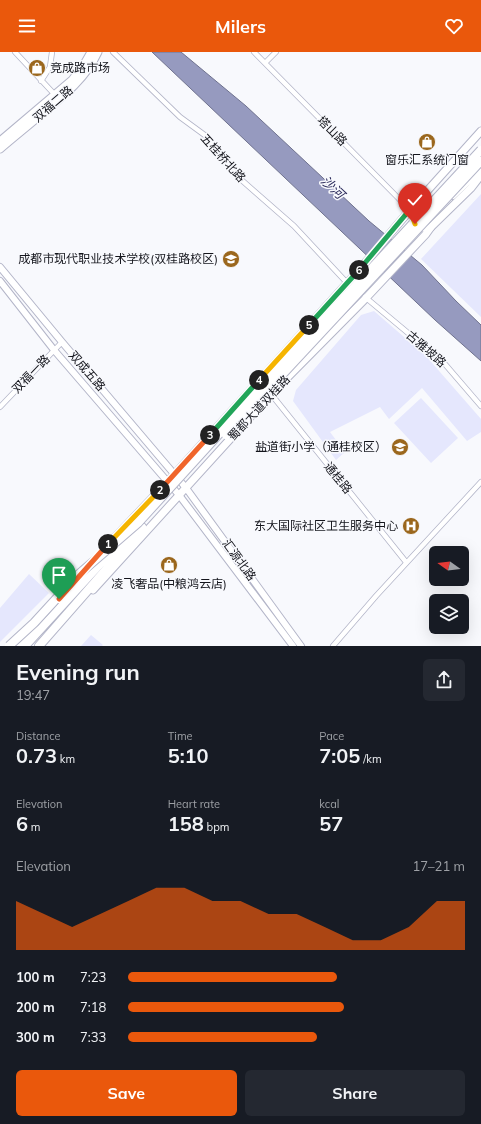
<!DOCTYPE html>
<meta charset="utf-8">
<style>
:root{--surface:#171b24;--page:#242831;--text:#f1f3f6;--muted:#9ea1a6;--accent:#ea580c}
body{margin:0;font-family:Mulish,"Noto Sans SC",sans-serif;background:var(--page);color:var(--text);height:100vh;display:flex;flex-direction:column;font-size:15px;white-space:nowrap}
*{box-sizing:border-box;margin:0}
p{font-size:13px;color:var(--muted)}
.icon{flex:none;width:22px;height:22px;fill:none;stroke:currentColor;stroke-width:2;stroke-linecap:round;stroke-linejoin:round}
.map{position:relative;height:594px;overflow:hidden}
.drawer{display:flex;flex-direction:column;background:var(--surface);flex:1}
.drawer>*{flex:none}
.needle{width:26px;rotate:284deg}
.controls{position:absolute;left:429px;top:494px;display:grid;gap:8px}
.controls a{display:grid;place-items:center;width:40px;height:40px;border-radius:6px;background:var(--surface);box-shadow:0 4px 16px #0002;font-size:20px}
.pin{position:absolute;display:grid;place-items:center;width:34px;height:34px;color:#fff;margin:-41px -17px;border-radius:50% 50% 50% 0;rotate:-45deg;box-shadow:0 0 4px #0007}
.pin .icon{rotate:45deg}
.km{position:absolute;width:20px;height:20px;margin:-10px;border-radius:50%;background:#222;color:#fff;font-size:11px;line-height:20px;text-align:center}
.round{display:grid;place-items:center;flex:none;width:42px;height:42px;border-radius:6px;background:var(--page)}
.overview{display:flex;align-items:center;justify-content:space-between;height:68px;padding:0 16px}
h1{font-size:22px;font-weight:700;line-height:30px}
.stats{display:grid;grid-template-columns:repeat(3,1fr);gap:6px;height:68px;padding:4px 16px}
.stats div{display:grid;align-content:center}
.stats b{font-size:20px;font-weight:700}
.stats small{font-size:11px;font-weight:400}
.stats p{font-size:11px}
.chart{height:112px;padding:8px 16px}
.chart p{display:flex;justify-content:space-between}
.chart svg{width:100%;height:72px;margin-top:4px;fill:var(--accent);opacity:.7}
.action{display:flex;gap:8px;margin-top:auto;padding:8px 16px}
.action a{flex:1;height:46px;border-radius:6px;background:var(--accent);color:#fff;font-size:16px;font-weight:700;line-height:46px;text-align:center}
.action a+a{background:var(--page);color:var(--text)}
ul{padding:0 16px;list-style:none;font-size:13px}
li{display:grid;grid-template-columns:64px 48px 1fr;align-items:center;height:30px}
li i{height:10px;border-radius:5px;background:var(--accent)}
header{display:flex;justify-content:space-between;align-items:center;height:52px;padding:0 16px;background:var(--accent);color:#fff;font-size:18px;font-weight:700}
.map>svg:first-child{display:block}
.green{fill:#e5e7fd}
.water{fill:#969abf;stroke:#6f728e}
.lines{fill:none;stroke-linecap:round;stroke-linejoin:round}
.minor-casing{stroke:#b3b5c8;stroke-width:6}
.tertiary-casing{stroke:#b3b5c8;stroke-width:8}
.secondary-casing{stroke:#b3b5c8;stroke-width:9}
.primary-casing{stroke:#b3b5c8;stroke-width:9}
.trunk-casing{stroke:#b3b5c8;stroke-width:10}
.minor{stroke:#fff;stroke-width:4.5}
.tertiary{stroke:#fff;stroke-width:6}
.secondary{stroke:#fff;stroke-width:7}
.primary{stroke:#fff;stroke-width:7}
.trunk{stroke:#fff;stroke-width:8}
.trunk-bridge-casing{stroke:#b3b5c8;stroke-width:10;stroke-linecap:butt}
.trunk-bridge{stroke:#fff;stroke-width:8}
.split-1-casing{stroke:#fff;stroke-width:8}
.split-2-casing{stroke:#fff;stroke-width:8}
.split-3-casing{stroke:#fff;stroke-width:8}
.split-4-casing{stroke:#fff;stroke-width:8}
.split-5-casing{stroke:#fff;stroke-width:8}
.split-6-casing{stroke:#fff;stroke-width:8}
.split-7-casing{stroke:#fff;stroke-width:8}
.split-8-casing{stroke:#fff;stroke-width:8}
.split-1{stroke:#f0652b;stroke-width:5}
.split-2{stroke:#f5b400;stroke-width:5}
.split-3{stroke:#f0652b;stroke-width:5}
.split-4{stroke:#22a559;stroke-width:5}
.split-5{stroke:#f5b400;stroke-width:5}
.split-6{stroke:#22a559;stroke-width:5}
.split-7{stroke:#22a559;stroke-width:5}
.split-8{stroke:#f5b400;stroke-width:5}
.labels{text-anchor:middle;stroke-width:3;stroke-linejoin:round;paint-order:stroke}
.poi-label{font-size:12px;fill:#14151c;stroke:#f8f9fd;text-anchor:end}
.street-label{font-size:12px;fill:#14151c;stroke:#f8f9fd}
.water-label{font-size:13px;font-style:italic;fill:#2c2c5c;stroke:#f8f9fd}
</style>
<header><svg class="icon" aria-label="menu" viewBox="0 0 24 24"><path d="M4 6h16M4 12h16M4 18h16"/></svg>Milers<svg class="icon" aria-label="heart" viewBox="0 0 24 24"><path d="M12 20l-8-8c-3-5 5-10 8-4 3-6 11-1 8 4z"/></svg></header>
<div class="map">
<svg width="481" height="594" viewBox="0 0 481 594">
<rect width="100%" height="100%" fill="#f8f9fd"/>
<path class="green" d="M 481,142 L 481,265 L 421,207 Z
M 374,259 L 426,304 L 481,367 L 481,380 L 467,389 L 422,336 L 389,367 L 380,355 L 330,380 L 345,400 L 336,408 L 293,349 L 296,338 L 361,263 Z
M 421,346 L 458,386 L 431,411 L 394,371 Z
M 29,522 L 49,541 L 0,590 L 0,556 Z
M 91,583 L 103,593 L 102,594 L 81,594 Z"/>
<path class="water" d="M 152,0 L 181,0 L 246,54 L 369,169 L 422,213 L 456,249 L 481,273 L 481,309 L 435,268 Z"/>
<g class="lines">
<g class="minor-casing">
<path id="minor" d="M 15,0 L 56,44
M 113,0 L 180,65 L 206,84 L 237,124 L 294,174 L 349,233
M 254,0 L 410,158
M 265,11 L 276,0
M 41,29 L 50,15 L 52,0
M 365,245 L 444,311 L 481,354
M 271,342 L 406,510
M 0,355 L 62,290
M 333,594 L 376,544 L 481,430"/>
</g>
<g class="tertiary-casing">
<path id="tertiary" d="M 453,144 L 481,118
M 410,158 C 414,168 415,175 426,177 L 431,175
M 0,215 L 62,290 L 186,436 L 301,594
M 0,229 L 54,298 L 179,443 L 293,594"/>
</g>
<g class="secondary-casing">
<path id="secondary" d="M 0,89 L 72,28 L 83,14 L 91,0
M 0,97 C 14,85 29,73 43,61 C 65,43 86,26 98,0
M 410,158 L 481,79
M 431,175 L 471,136 L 481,123"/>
</g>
<g class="primary-casing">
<path id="primary" d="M 104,497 L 175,422 L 360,217 L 410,158
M 93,538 L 271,342 L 366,246 L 426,182 L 431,175
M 18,594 L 35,575"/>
</g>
<g class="trunk-casing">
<path id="trunk" d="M 119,499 L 142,475
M 25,594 L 121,489
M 39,594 L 124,497"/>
</g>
<use href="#minor" class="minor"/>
<use href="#tertiary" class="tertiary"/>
<use href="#secondary" class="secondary"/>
<use href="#primary" class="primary"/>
<use href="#trunk" class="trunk"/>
<g class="trunk-bridge-casing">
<path id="trunk-bridge" d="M 226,383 L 481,109
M 9,594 L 34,571 L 79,522 L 138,471 L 270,326 L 481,98"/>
</g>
<use href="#trunk-bridge" class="trunk-bridge"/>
</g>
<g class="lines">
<g class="split-1-casing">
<path id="split-1" d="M 59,547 L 108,492"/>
</g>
<g class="split-2-casing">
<path id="split-2" d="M 108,492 L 160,438"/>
</g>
<g class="split-3-casing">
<path id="split-3" d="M 160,438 L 210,383"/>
</g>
<g class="split-4-casing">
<path id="split-4" d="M 210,383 L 259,328"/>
</g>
<g class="split-5-casing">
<path id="split-5" d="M 259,328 L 309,273"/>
</g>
<g class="split-6-casing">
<path id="split-6" d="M 309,273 L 359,218"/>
</g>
<g class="split-7-casing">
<path id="split-7" d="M 359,218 L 407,161"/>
</g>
<g class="split-8-casing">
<path id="split-8" d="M 407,161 L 410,158 L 415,172"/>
</g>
<use href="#split-1" class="split-1"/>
<use href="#split-2" class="split-2"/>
<use href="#split-3" class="split-3"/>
<use href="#split-4" class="split-4"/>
<use href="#split-5" class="split-5"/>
<use href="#split-6" class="split-6"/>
<use href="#split-7" class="split-7"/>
<use href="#split-8" class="split-8"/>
</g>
<defs>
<g id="shop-disc" transform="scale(0.9)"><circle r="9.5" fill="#9b671d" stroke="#f8f9fd"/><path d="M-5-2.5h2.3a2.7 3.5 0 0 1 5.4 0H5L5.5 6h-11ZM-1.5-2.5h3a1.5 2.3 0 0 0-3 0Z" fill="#fff"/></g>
<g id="school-disc" transform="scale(0.9)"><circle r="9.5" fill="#9b671d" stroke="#f8f9fd"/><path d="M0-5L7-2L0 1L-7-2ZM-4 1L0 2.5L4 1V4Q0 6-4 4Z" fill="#fff"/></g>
<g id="hospital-disc" transform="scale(0.9)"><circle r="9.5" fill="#9b671d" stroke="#f8f9fd"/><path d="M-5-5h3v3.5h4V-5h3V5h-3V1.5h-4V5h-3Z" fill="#fff"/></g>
</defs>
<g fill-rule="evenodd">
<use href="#shop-disc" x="37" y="16"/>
<use href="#shop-disc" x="427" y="90"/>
<use href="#school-disc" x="231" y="207"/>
<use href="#school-disc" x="400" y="395"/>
<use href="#hospital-disc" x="411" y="474"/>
<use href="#shop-disc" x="169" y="513"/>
</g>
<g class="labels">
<g class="poi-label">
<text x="50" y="20" text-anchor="start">竞成路市场</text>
<text x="427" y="112" text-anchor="middle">窗乐汇系统门窗</text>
<text x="218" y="211">成都市现代职业技术学校(双桂路校区)</text>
<text x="387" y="399">盐道街小学（通桂校区）</text>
<text x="398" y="478">东大国际社区卫生服务中心</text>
<text x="169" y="536" text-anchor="middle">凌飞奢品(中粮鸿云店)</text>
</g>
<g class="street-label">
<text transform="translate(53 52) rotate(-41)" y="4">双福二路</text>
<text transform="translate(332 79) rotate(45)" y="4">塔山路</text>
<text transform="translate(223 106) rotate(48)" y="4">五桂桥北路</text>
<text transform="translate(426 297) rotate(41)" y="4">古雅坡路</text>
<text transform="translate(87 319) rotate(49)" y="4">双成五路</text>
<text transform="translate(31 322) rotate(-46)" y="4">双福一路</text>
<text transform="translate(259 356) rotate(-47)" y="4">蜀都大道双桂路</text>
<text transform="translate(338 426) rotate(51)" y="4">通桂路</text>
<text transform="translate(239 508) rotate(54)" y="4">汇源北路</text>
</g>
<g class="water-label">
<text transform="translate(333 135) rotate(43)" y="5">沙河</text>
</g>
</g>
</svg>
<div class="controls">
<a><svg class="needle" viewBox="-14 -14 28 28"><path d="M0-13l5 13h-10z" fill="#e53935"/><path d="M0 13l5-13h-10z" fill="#9ea1a6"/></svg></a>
<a><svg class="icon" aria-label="layers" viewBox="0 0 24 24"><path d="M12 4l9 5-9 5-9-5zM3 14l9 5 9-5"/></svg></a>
</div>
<div class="pin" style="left:59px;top:547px;background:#1e9e55"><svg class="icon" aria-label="arrive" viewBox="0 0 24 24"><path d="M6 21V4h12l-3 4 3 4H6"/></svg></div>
<div class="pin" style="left:415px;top:172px;background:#d93025"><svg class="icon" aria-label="check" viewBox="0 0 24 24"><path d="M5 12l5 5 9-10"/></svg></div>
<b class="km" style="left:108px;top:492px">1</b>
<b class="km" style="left:160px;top:438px">2</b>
<b class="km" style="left:210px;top:383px">3</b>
<b class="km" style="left:259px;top:328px">4</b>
<b class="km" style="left:309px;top:273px">5</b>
<b class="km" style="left:359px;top:218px">6</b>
</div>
<section class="drawer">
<div class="overview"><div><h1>Evening run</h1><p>19:47</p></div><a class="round"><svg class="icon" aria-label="share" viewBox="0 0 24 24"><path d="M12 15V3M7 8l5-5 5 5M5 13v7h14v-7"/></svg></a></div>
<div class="stats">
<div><p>Distance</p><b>0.73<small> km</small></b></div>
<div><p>Time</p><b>5:10</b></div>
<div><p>Pace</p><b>7:05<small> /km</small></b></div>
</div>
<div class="stats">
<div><p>Elevation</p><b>6<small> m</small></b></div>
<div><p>Heart rate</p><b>158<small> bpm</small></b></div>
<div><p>kcal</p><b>57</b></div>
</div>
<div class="chart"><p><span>Elevation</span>17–21 m</p>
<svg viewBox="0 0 160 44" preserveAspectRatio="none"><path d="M0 44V14L10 22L20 30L30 22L40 14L50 6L60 6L70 14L80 14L90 22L100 22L110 30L120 38L130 38L140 30L150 14L160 14V44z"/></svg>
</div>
<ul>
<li><b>100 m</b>7:23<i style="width:62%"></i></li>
<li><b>200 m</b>7:18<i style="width:64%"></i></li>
<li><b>300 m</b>7:33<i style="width:56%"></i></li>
</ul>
<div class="action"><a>Save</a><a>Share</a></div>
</section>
